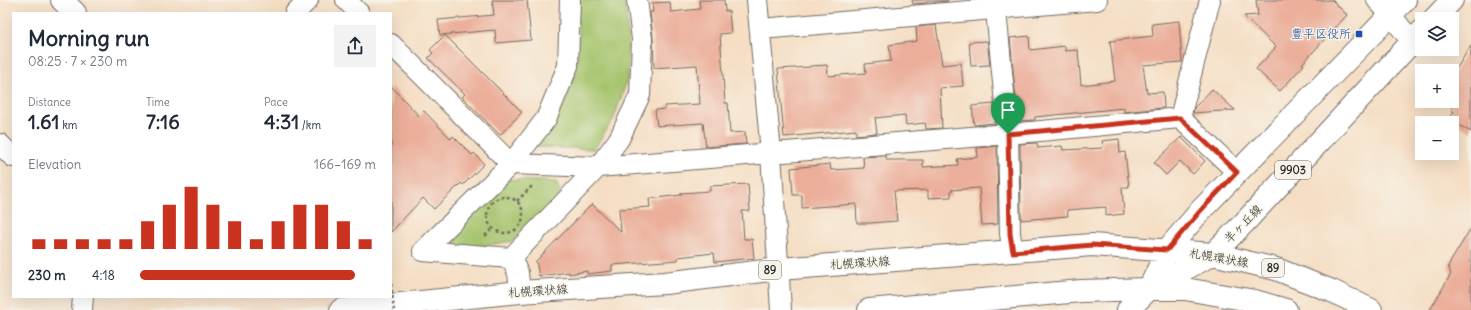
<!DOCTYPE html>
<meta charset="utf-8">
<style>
:root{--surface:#fff;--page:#f2f2f3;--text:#1f2937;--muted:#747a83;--accent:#c8321e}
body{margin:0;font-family:Delius,"Klee One",sans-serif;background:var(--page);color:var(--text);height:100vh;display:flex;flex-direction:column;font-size:15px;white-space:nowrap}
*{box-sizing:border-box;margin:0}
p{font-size:13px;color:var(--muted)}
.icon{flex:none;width:22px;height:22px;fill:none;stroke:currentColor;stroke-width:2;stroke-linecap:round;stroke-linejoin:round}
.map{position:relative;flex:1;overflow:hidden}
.side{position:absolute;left:12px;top:12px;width:380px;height:286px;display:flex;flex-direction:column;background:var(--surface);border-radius:0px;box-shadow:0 4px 16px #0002}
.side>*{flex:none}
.controls{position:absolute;left:1415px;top:12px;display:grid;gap:8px}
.controls a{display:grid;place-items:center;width:44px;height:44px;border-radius:0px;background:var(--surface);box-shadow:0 4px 16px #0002;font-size:20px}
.pin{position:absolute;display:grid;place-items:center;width:34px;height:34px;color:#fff;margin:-41px -17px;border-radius:50% 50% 50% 0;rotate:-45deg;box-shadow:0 0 4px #0007}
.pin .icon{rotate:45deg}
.round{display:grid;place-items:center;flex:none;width:42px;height:42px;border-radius:0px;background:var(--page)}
.summary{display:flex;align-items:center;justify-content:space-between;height:68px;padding:0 16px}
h1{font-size:22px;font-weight:800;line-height:30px}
.stats{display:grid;grid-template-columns:repeat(3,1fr);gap:6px;height:68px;padding:4px 16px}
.stats div{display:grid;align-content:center}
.stats b{font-size:20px;font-weight:800}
.stats small{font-size:11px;font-weight:400}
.stats p{font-size:11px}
.chart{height:112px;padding:8px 16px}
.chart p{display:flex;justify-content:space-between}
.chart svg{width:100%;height:72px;margin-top:4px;stroke:var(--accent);stroke-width:6}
ul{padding:0 16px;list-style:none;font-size:13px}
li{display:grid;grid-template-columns:64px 48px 1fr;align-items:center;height:30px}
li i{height:10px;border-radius:5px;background:var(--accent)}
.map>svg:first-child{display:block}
.green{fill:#a4c36b;stroke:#68774b}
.building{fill:#ebae9a}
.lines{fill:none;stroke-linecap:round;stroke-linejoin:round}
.street-casing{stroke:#726a61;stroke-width:22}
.secondary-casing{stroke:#726a61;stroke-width:24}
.primary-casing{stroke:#726a61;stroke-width:24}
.path{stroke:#726a61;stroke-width:2.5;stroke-dasharray:3 3;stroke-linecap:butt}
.street{stroke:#fff;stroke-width:20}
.secondary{stroke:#fff;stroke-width:22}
.primary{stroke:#fff;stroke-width:22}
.path-bridge{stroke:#726a61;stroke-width:2.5;stroke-dasharray:3 3;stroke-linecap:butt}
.route-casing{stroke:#fff;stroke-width:8}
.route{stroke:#c8321e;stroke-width:5}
.transit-dot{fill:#1a4fb4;stroke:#f7f3e8;stroke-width:1.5}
.labels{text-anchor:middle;stroke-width:3;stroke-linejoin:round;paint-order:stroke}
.shield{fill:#f7f3e8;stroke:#686764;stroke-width:1}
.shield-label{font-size:11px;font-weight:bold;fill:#2b2b2b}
.transit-label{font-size:12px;fill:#164399;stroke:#f7f3e8;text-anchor:end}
.street-label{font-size:12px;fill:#2b2b2b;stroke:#f7f3e8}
</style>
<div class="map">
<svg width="1471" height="310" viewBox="0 0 1471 310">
<rect width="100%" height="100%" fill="#f7f3e8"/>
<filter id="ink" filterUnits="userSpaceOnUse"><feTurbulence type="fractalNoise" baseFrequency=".025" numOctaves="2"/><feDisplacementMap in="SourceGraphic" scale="8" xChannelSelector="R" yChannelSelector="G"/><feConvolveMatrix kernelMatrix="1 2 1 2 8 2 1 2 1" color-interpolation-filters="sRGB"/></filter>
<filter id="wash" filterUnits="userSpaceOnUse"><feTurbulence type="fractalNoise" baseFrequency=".012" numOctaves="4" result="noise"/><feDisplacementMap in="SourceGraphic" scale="16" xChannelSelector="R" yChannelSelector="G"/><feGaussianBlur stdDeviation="0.9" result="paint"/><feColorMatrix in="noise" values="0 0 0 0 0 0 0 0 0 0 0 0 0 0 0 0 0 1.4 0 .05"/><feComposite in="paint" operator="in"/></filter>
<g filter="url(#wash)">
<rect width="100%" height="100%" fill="#f5dec4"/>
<path class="green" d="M 575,0 L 625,0 L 628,34 L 628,77 L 614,118 L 594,149 L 537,147 L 566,101 L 576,68 L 579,34 Z
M 505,179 L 556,182 L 561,195 L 513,241 L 483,246 L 462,247 L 452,240 L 452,231 Z"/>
<g id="blocks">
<path class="building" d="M 492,0 L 527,0 L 531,40 L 496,43 L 495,30 L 440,35 L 438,20 L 494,15 Z
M 699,0 L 724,0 L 725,11 L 729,11 L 731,33 L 720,34 L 725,103 L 728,103 L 730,133 L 745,132 L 746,144 L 706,147 L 703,123 L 657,126 L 655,110 L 665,109 L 665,106 L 700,104 L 697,65 L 654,68 L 653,38 L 650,12 L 653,12 L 652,3 L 670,2 L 671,12 L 700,9 Z
M 912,0 L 948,0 L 948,1 L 913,4 Z
M 1256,0 L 1332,0 L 1347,15 L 1302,64 L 1304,65 L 1280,91 L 1256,69 L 1276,47 L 1244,16 L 1258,15 Z
M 1179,21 L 1182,62 L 1143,65 L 1147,93 L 1163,92 L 1164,108 L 1124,112 L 1124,108 L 1035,117 L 1035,120 L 1018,121 L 1010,38 L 1029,36 L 1030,50 L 1065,46 L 1065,51 L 1078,50 L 1081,85 L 1115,81 L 1110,41 L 1153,36 L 1152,24 Z
M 936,25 L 942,65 L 961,63 L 963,86 L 940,88 L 942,128 L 926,129 L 925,123 L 906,125 L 905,115 L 875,118 L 877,133 L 856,135 L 856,130 L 784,137 L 778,69 L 810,67 L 810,66 L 827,65 L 828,76 L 866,73 L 865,64 L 891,61 L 889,45 L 917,41 L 916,27 Z
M 445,35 L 522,112 L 500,135 L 462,97 L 465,94 L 428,58 L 433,53 L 430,50 Z
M 987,41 L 990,65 L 971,66 L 969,42 Z
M 1471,45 L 1471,132 L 1449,119 L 1454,112 L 1452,111 L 1452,76 Z
M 391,86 L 419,116 L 424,111 L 451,139 L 453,136 L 472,155 L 474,153 L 484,164 L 463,185 L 461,183 L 434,209 L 423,198 L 391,232 Z
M 1212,89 L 1235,110 L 1193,113 L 1194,108 Z
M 994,104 L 995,123 L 974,125 L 972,106 Z
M 1181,137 L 1205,161 L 1193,174 L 1180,161 L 1166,175 L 1154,163 Z
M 1119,139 L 1120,153 L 1125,152 L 1129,187 L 1122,187 L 1124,214 L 1106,216 L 1106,207 L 1067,210 L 1068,216 L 1021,220 L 1020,144 L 1037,143 L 1038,148 L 1062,146 L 1063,150 L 1103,148 L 1102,141 Z
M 997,146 L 998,224 L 982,225 L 979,188 L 951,190 L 951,197 L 928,198 L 928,190 L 894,191 L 897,221 L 870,223 L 857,223 L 856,204 L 802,208 L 802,195 L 793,195 L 791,168 L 830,164 L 831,170 L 864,168 L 863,157 L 878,156 L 886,156 L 886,160 L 923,160 L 923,167 L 958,165 L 957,159 L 978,157 L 977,148 Z
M 748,184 L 750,211 L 742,211 L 744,239 L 752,239 L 754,258 L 715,262 L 714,253 L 678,257 L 678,260 L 612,265 L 612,271 L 587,274 L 587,271 L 569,274 L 569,272 L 539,276 L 536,261 L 592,204 L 621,232 L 619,209 L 650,207 L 649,199 L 681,195 L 681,193 L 710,191 L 710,186 Z
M 1471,228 L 1471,310 L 1430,310 L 1451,274 L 1448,266 Z"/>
</g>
</g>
<g filter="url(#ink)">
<use href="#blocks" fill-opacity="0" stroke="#726a61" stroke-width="1"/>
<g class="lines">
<g class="street-casing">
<path id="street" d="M 346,0 L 359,13
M 757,0 L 771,153 L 781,310
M 995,0 L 1008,134 L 1010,234 L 1013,252
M 1210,0 L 1180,118 L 1237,172
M 1377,0 L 1391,15 L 1412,42
M 295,13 L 308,0
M 761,29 L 1097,0
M 391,44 L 511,164 L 598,167 L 1008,134 L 1180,118
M 0,144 L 13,157
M 511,258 L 423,251 L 511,164 L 546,119 L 568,66 L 570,0
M 520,292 L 518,273 L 511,258 L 598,167 L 619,139 L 640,95 L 642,39 L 637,0
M 82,310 L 83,297"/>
</g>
<g class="secondary-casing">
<path id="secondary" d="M 62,0 L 75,13
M 1128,310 L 1149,289"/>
</g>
<g class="primary-casing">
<path id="primary" d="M 1434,19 L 1452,0
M 1150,288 L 1213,254 L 1244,223 L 1422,31
M 1149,289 L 1167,250 L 1202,209 L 1405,0
M 341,310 L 520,292 L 665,283 L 779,269 L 1092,245 L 1213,254 L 1276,269 L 1332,291 L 1371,310
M 869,310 L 1081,291 L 1149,289 L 1185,289 L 1255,301 L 1286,310"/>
</g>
<path class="path" d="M487 215a18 18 0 1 1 36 0a18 18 0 1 1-36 0Z
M 517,201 L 533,185
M 485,236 L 493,228"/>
<use href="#street" class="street"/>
<use href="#secondary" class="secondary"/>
<use href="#primary" class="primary"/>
<path class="path-bridge" d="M 391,284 L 394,310"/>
</g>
</g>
<g class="lines" filter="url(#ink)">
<g class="route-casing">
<path id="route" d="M 1180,118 L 1237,172 L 1202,209 L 1167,250 L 1092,245 L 1013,252 L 1010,234 L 1008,134 Z"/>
</g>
<use href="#route" class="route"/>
</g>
<rect class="transit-dot" x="1355" y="30" width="8" height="8" rx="2"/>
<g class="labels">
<g class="shield">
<rect x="1275" y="161" width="36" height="18" rx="3"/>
<rect x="1262" y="259" width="22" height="18" rx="3"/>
<rect x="759" y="261" width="22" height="18" rx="3"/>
</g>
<g class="shield-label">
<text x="1293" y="174">9903</text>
<text x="1273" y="272">89</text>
<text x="770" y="274">89</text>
</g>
<g class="transit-label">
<text x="1351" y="38">豊平区役所</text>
</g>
<g class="street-label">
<text transform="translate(1243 224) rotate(-46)" y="4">羊ヶ丘線</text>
<text transform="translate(1219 258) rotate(10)" y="4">札幌環状線</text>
<text transform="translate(860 263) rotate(-4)" y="4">札幌環状線</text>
<text transform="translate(538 291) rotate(-4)" y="4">札幌環状線</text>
</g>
</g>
</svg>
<div class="controls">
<a><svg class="icon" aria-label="layers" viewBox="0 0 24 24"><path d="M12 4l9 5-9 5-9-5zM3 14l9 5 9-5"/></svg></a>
<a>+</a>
<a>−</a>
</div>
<div class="pin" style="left:1008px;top:134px;background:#1e9e55"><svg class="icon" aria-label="arrive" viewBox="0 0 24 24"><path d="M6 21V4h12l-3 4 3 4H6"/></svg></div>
<section class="side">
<div class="summary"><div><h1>Morning run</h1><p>08:25 · 7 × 230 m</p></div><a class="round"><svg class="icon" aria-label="share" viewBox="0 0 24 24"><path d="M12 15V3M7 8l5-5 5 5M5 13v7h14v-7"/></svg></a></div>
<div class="stats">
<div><p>Distance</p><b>1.61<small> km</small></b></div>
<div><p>Time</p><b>7:16</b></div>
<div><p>Pace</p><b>4:31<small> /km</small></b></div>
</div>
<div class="chart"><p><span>Elevation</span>166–169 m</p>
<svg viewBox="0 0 160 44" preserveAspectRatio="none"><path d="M5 44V38M15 44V38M25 44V38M35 44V38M45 44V38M55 44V27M65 44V17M75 44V6M85 44V17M95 44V27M105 44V38M115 44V27M125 44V17M135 44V17M145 44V27M155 44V38"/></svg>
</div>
<ul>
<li><b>230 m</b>4:18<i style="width:91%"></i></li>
</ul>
</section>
</div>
